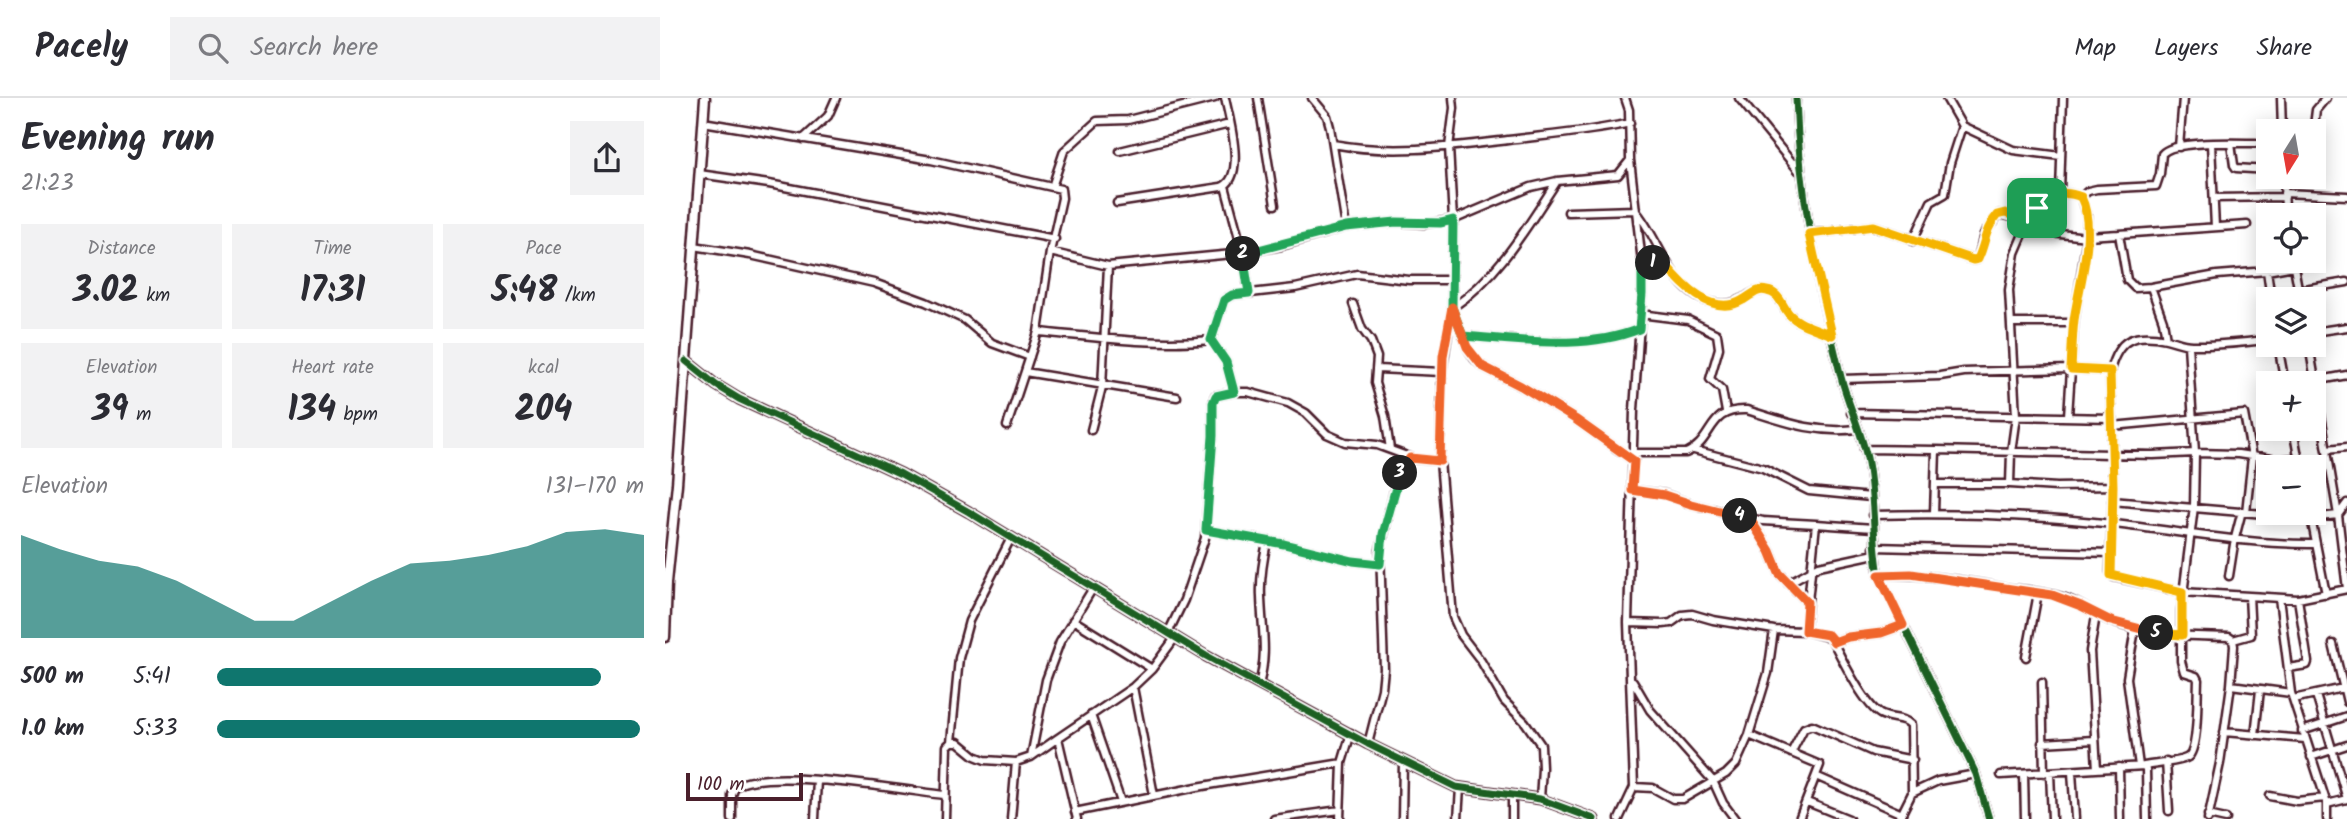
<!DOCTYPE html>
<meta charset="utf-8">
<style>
:root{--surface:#fff;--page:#f2f2f3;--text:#2b2b33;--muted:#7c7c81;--line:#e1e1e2;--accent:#0f766e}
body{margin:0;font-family:Kalam,sans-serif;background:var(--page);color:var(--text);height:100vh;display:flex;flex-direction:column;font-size:26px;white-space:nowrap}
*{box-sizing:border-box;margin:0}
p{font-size:23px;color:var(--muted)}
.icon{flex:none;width:38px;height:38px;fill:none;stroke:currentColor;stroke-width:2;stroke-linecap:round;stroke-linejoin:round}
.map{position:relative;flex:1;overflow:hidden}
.sheet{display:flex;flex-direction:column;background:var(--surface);width:665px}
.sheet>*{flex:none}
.needle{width:46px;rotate:191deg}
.controls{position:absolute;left:1591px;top:21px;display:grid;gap:14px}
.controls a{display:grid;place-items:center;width:70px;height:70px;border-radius:0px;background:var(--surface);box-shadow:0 4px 18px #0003;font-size:35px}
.scale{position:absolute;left:21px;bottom:18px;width:117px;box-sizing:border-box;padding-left:7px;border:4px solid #4a1f2b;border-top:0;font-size:19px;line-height:24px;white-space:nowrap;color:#4a1f2b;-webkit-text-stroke:5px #fff;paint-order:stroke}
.pin{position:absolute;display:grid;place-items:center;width:60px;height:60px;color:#fff;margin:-30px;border-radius:14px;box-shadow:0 4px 10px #0006}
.km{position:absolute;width:35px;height:35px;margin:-18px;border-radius:50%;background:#222;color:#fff;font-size:19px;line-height:35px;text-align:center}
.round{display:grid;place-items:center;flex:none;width:74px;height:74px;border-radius:0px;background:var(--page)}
.head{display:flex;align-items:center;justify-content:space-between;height:119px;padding:0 21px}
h1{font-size:38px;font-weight:600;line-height:52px}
.metrics{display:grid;grid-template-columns:repeat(3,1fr);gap:10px;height:119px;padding:7px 21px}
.metrics div{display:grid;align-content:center;border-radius:0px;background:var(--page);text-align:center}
.metrics b{font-size:35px;font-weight:600}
.metrics small{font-size:19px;font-weight:400}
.metrics p{font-size:19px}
.chart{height:196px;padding:14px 21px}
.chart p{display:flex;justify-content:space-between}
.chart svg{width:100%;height:126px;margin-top:7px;fill:var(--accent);opacity:.7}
ul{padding:0 21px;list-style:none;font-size:23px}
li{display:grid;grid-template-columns:112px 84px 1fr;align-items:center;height:52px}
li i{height:18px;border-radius:9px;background:var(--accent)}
header{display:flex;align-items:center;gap:42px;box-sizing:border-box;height:98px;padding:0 35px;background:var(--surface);border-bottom:2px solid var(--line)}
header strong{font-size:33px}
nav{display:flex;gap:38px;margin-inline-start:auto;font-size:24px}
.search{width:490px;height:63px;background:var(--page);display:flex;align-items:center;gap:18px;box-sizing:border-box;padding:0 24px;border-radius:0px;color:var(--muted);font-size:26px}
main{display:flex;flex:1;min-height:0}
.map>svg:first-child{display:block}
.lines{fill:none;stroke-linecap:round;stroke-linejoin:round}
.minor-casing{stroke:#4a1f2b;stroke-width:11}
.tertiary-casing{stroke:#4a1f2b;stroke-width:13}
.minor{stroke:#fff;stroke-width:6}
.tertiary{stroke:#fff;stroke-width:8}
.cycleway-casing{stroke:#fff;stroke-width:11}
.cycleway{stroke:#1b5e20;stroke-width:7}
.split-1-casing{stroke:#fff;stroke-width:14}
.split-2-casing{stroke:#fff;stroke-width:14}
.split-3-casing{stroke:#fff;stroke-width:14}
.split-4-casing{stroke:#fff;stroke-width:14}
.split-5-casing{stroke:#fff;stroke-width:14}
.split-6-casing{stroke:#fff;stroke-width:14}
.split-1{stroke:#f5b400;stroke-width:9}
.split-2{stroke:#22a559;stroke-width:9}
.split-3{stroke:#22a559;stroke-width:9}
.split-4{stroke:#f0652b;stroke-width:9}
.split-5{stroke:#f0652b;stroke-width:9}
.split-6{stroke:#f5b400;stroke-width:9}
</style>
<header>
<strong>Pacely</strong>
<div class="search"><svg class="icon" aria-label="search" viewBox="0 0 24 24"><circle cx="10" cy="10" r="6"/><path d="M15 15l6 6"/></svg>Search here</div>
<nav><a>Map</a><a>Layers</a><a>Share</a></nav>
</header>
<main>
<section class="sheet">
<div class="head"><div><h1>Evening run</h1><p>21:23</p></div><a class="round"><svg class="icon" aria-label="share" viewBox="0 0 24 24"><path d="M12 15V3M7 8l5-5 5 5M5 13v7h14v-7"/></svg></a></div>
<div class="metrics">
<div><p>Distance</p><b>3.02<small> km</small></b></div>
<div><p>Time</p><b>17:31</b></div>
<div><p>Pace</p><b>5:48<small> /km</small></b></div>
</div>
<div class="metrics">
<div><p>Elevation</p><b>39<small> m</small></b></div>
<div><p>Heart rate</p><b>134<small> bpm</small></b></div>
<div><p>kcal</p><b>204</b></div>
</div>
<div class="chart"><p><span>Elevation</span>131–170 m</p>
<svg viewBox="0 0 160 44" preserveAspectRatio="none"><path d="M0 44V8L10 13L20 17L30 19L40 24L50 31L60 38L70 38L80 31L90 24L100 18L110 17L120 15L130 12L140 7L150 6L160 8V44z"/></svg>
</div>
<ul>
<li><b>500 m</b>5:41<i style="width:90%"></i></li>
<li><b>1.0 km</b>5:33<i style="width:99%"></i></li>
</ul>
</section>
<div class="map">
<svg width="1682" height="721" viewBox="0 0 1682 721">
<rect width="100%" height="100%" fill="#fff"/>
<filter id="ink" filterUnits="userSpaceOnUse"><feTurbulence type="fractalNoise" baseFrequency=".0143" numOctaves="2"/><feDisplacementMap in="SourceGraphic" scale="14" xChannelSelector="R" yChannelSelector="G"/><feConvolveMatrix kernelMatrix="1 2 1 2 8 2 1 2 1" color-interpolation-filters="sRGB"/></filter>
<g filter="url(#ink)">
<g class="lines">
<g class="minor-casing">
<path id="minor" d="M 593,0 L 610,107
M 647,0 L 662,18 L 665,29 L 681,129
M 1074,0 L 1134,73
M 1131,0 C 1134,96 1153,186 1176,279 C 1183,306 1196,333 1202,360 C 1210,398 1207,438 1214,477 L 1311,676 L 1324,721
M 1281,0 L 1297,28 L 1348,52 L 1396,58
M 1616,0 L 1617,33
M 38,24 L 266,62 L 396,91 L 397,100 L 385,154
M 1648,36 L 1651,12 L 1661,0
M 138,41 L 163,18 L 171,0
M 1566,45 L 1569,67 L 1571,70 L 1603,72
M 668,46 C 726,57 785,49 843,42 C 884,37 925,34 965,25
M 1546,46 L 1550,129
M 1514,49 L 1518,0
M 455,53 L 565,26
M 965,62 L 953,77 L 892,83 L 866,89 L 788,122 L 787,210 L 802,249 L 809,260 L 817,268 L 856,288 L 910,321 L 969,363
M 34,76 L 104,86 L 390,141
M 1619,79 L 1620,117
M 560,88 L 578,155 L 584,195
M 387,89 L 399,53 L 432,23 L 463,22 L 550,0
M 1395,95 L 1398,0
M 1619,95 L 1682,98
M 1416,99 L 1423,93 L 1432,91 L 1491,88 L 1495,76 L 1497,56 C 1508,42 1572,45 1591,45
M 1549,100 L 1620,99
M 452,105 L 556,89 C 582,81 564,20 560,0
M 903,114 L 970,112 C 998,144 1006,203 1058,206 C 1077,207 1087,189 1103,193 C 1116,196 1116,208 1124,216 C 1134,227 1153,231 1167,237
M 1364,122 L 1350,155 L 1344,192 L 1351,318 L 1346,354 L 1345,386 L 1392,389 L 1448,388
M 1359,132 L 1422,139
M 1144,136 L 1209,128 L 1308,162 L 1313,161 L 1319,136 L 1334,116 L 1364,122 C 1377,102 1392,89 1416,99 L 1422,119 L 1422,138 L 1454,136 L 1462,182 L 1470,190 L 1486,189 L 1498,223 L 1501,241
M 1454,136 L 1582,127
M 1248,143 L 1266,104 L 1280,96 L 1285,65 L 1297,28
M 29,148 L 85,157 L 209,185 L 261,204 L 300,222 L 327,245 L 365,259
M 1628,163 L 1635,201
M 977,164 L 1001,167
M 1602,173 L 1606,201
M 1486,189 L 1552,177 L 1602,173 L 1629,168
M 1633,192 L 1682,184
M 688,206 L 697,231 L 706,243 L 712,259 L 710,285 L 720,318 L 725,351
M 975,216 L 1023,222 L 1052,236 L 1054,250 L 1045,281 L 1057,292 L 1061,314
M 1346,225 L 1409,225
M 373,234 C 431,239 488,248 546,242 L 559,202 L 567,197 L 630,190 L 692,176 L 744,182 L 786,182
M 1648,234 L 1682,229
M 798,238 C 857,242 919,253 974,231
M 546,242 L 561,264 L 569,294 L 583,294 L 623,305 L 641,315 L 662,336 L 680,344 L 712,347 L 750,361 L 775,363
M 1603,242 C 1578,244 1552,248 1527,247 C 1518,247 1510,243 1501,241 C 1469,234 1453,241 1445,273 L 1448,388 L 1445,474 L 1449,479 L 1517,494 L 1633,501 L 1682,491
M 1613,247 L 1620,285
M 1644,247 L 1673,417 L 1682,491
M 712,271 L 777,274
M 360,274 L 512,299
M 1177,281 L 1275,278 L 1299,274 L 1406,271 L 1445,273
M 1650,283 L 1682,277
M 1186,315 L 1447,320
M 1403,318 L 1409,225 L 1422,138
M 342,328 L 373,234 L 385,154 L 443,168 L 578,155 L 616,148 L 681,129 L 731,124 L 759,126 L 788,122 L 784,49 L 789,10 L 788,0
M 1447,328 L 1579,316 L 1587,359 L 1581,414
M 1628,331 L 1635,369
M 426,332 L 437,289 L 443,168
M 1199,351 L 1271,352
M 1662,351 L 1682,349
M 1029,352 L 1098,370 L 1144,393 L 1206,399
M 969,355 L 1021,355 C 1050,343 1041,310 1082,312 C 1120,324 1151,336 1192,331
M 1270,386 L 1345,386
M 967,392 L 999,396 L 1026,406 L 1098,423 L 1151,426
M 1447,403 L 1645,420 L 1673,417 L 1682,405
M 1269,415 L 1271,352 L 1488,357 L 1530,355 L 1573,356 L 1612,362 L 1633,360
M 1645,415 L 1661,496
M 1207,417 C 1287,415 1369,417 1448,426 C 1515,433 1584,447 1651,446
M 1085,420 L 1105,453 L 1114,475 L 1142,504
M 541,432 L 619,446 L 688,463 L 715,466
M 1209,449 L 1446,455
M 1214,477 C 1255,475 1295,482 1336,489 C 1357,492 1380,493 1400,500 C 1417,506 1431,518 1448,524 C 1485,538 1525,538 1564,539 L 1568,542 L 1569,548 L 1566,587
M 1564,478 L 1570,440 L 1577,413
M 1123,485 L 1154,468 L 1210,456
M 1614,500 L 1626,595 L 1662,706 L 1662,721
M 1431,517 L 1425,553 L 1432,671
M 408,522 L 487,571
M 963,525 L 998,526 L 1006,525 L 1017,517 L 1027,516 L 1048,522 L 1109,532 L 1140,533 L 1166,540 C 1176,559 1198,605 1215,616 C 1225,622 1238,618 1246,627 L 1247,695 L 1234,721
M 1470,531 L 1462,580 L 1474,668
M 1140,533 L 1151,426 L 1208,430
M 503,535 L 519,502 L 540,440 L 548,338 L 548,305 L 550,298 L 569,294
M 1568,542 L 1586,537 L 1584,498
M 1169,544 L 1183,539 L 1216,535 L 1238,527
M 1668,546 L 1682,604
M 1361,559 L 1373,495
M 1623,570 L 1642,567 L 1643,564 L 1633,501
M 968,583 L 985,612 L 1048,683 L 1058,705 L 1070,721
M 1377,584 L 1379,675
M 594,587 C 603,553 597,533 596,499 C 595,480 598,462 602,444
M 468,589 L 489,697
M 1651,597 L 1682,701
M 1628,601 L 1678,590
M 426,617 L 456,704
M 1637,633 L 1682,618
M 1559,634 L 1640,641
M 1084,637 L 1155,667 L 1134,721
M 1590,637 L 1595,592
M 286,644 L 294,560 L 304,523 L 346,440
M 1377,645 L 1429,642
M 703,646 L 717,591 L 719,571 L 715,452 L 732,381 L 745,360
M 1126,655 L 1139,630 L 1147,627 L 1208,654 L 1248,662
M 366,659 L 381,582 L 395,544 L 428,490
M 1646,659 L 1682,647
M 1501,663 L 1504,713
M 1479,668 C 1489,666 1516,664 1523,659 C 1534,651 1532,597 1533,582 L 1531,578 L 1519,574 L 1516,563 L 1516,512 L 1529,409 L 1530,355 L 1523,247
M 1454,669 L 1455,721
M 1407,674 L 1410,720
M 1385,675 L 1387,721
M 1359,676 L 1360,721
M 1336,677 L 1479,668 L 1481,671 L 1482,721
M 1153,679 L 1237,716
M 969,689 L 988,690 L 1008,701 L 1018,701 L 1061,676 L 1071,666 L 1084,637 L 1103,575 L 1109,532
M 1247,695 L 1273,683 L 1311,676
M 1605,698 L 1632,703 L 1660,700
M 875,701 L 877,670 L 876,647 L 860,624 L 839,603 L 816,563 L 796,537 L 788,519 L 775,363 L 777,274 L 787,210 C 834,178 862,129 892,83
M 1142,704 L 1184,721
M 1662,706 L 1682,701
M 410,714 L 532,689 L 677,665
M 1543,717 L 1561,721
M 67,721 L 67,697 L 70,689 C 100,668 238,692 279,697
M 150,721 L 152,682
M 280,721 L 282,648 L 286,644 L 293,644 L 310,658 L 320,662 L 351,664 L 366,659 L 393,640
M 346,721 L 351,664
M 412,721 L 393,640 L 468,589 L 487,571 L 510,540
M 609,721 L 675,712
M 675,721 L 677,665 L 686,635
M 737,721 L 738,663
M 793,721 L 795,690
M 847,721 L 847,697
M 954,721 L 969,689 L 963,525 L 969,312 L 977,196 L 977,164 L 965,62 L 964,12 L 960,0
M 1543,721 L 1555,665 L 1566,587 L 1626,595"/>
</g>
<g class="tertiary-casing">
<path id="tertiary" d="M 21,263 L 51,287 L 74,301 L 236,376 L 304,414 L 541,558 L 703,646 L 791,689 L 875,701 L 929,721
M 0,539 L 2,484 L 12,386 L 40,0"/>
</g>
<use href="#minor" class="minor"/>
<use href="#tertiary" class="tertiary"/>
<g class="cycleway-casing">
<path id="cycleway" d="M 1131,0 C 1134,96 1153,186 1176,279 C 1183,306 1196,333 1202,360 C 1210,398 1207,438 1214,477 L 1311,676 L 1324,721
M 21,263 L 51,287 L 74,301 L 236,376 L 304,414 L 541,558 L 703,646 L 791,689 L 875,701 L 929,721"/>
</g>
<use href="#cycleway" class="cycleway"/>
</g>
</g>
<g class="lines" filter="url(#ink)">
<g class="split-1-casing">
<path id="split-1" d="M 988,165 L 1001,167 C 1018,188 1048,220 1078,202 C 1087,197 1092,190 1102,193 C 1115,195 1116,207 1124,216 C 1134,227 1153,231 1167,237 L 1144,136 L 1209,128 L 1308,162 L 1313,161 C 1321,144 1319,133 1332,117 L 1340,115 L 1364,122 L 1372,110"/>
</g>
<g class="split-2-casing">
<path id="split-2" d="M 578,156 L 681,129 L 731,124 L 776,125 L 788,122 L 787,209 L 798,238 C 857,242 919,253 974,231 L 977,196 L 977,164 L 988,165"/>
</g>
<g class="split-3-casing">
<path id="split-3" d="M 578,156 L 584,195 L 567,197 L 559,202 L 546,242 L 561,264 L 569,294 L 551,298 L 548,305 L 548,338 L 541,432 L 619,446 L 688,463 L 715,466 L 718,436 L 735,375"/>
</g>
<g class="split-4-casing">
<path id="split-4" d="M 735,375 L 745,360 L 775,363 L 778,258 L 787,209 L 802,249 L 817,268 L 856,288 L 910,321 L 969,363 L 967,392 L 999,397 L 1026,406 L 1075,418"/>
</g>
<g class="split-5-casing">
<path id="split-5" d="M 1075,418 L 1085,421 L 1105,453 L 1114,475 L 1142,504 L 1140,533 L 1163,537 L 1169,544 L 1183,539 L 1216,535 L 1238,527 L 1214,477 L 1246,476 L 1387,497 L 1416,508 L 1446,523 L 1491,535"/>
</g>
<g class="split-6-casing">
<path id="split-6" d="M 1372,110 C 1386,97 1397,91 1416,99 C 1432,132 1414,187 1409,222 C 1407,238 1407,255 1406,271 L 1445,273 L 1448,388 L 1446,477 L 1517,494 L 1517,537 L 1491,535"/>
</g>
<use href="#split-1" class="split-1"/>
<use href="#split-2" class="split-2"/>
<use href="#split-3" class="split-3"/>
<use href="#split-4" class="split-4"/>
<use href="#split-5" class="split-5"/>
<use href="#split-6" class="split-6"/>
</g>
</svg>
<div class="controls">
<a><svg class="needle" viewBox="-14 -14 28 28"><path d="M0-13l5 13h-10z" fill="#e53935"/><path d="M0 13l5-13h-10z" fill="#7c7c81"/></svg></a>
<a><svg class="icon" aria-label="locate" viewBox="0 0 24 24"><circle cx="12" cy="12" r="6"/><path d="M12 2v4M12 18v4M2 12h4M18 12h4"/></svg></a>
<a><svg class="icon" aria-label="layers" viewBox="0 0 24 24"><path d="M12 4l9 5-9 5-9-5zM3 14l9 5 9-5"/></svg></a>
<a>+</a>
<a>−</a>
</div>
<div class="scale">100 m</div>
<div class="pin" style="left:1372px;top:110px;background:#1e9e55"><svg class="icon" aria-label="arrive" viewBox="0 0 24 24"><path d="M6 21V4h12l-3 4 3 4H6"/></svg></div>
<b class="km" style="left:988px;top:165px">1</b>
<b class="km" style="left:578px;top:156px">2</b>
<b class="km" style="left:735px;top:375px">3</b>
<b class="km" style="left:1075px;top:418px">4</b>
<b class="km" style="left:1491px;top:535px">5</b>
</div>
</main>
